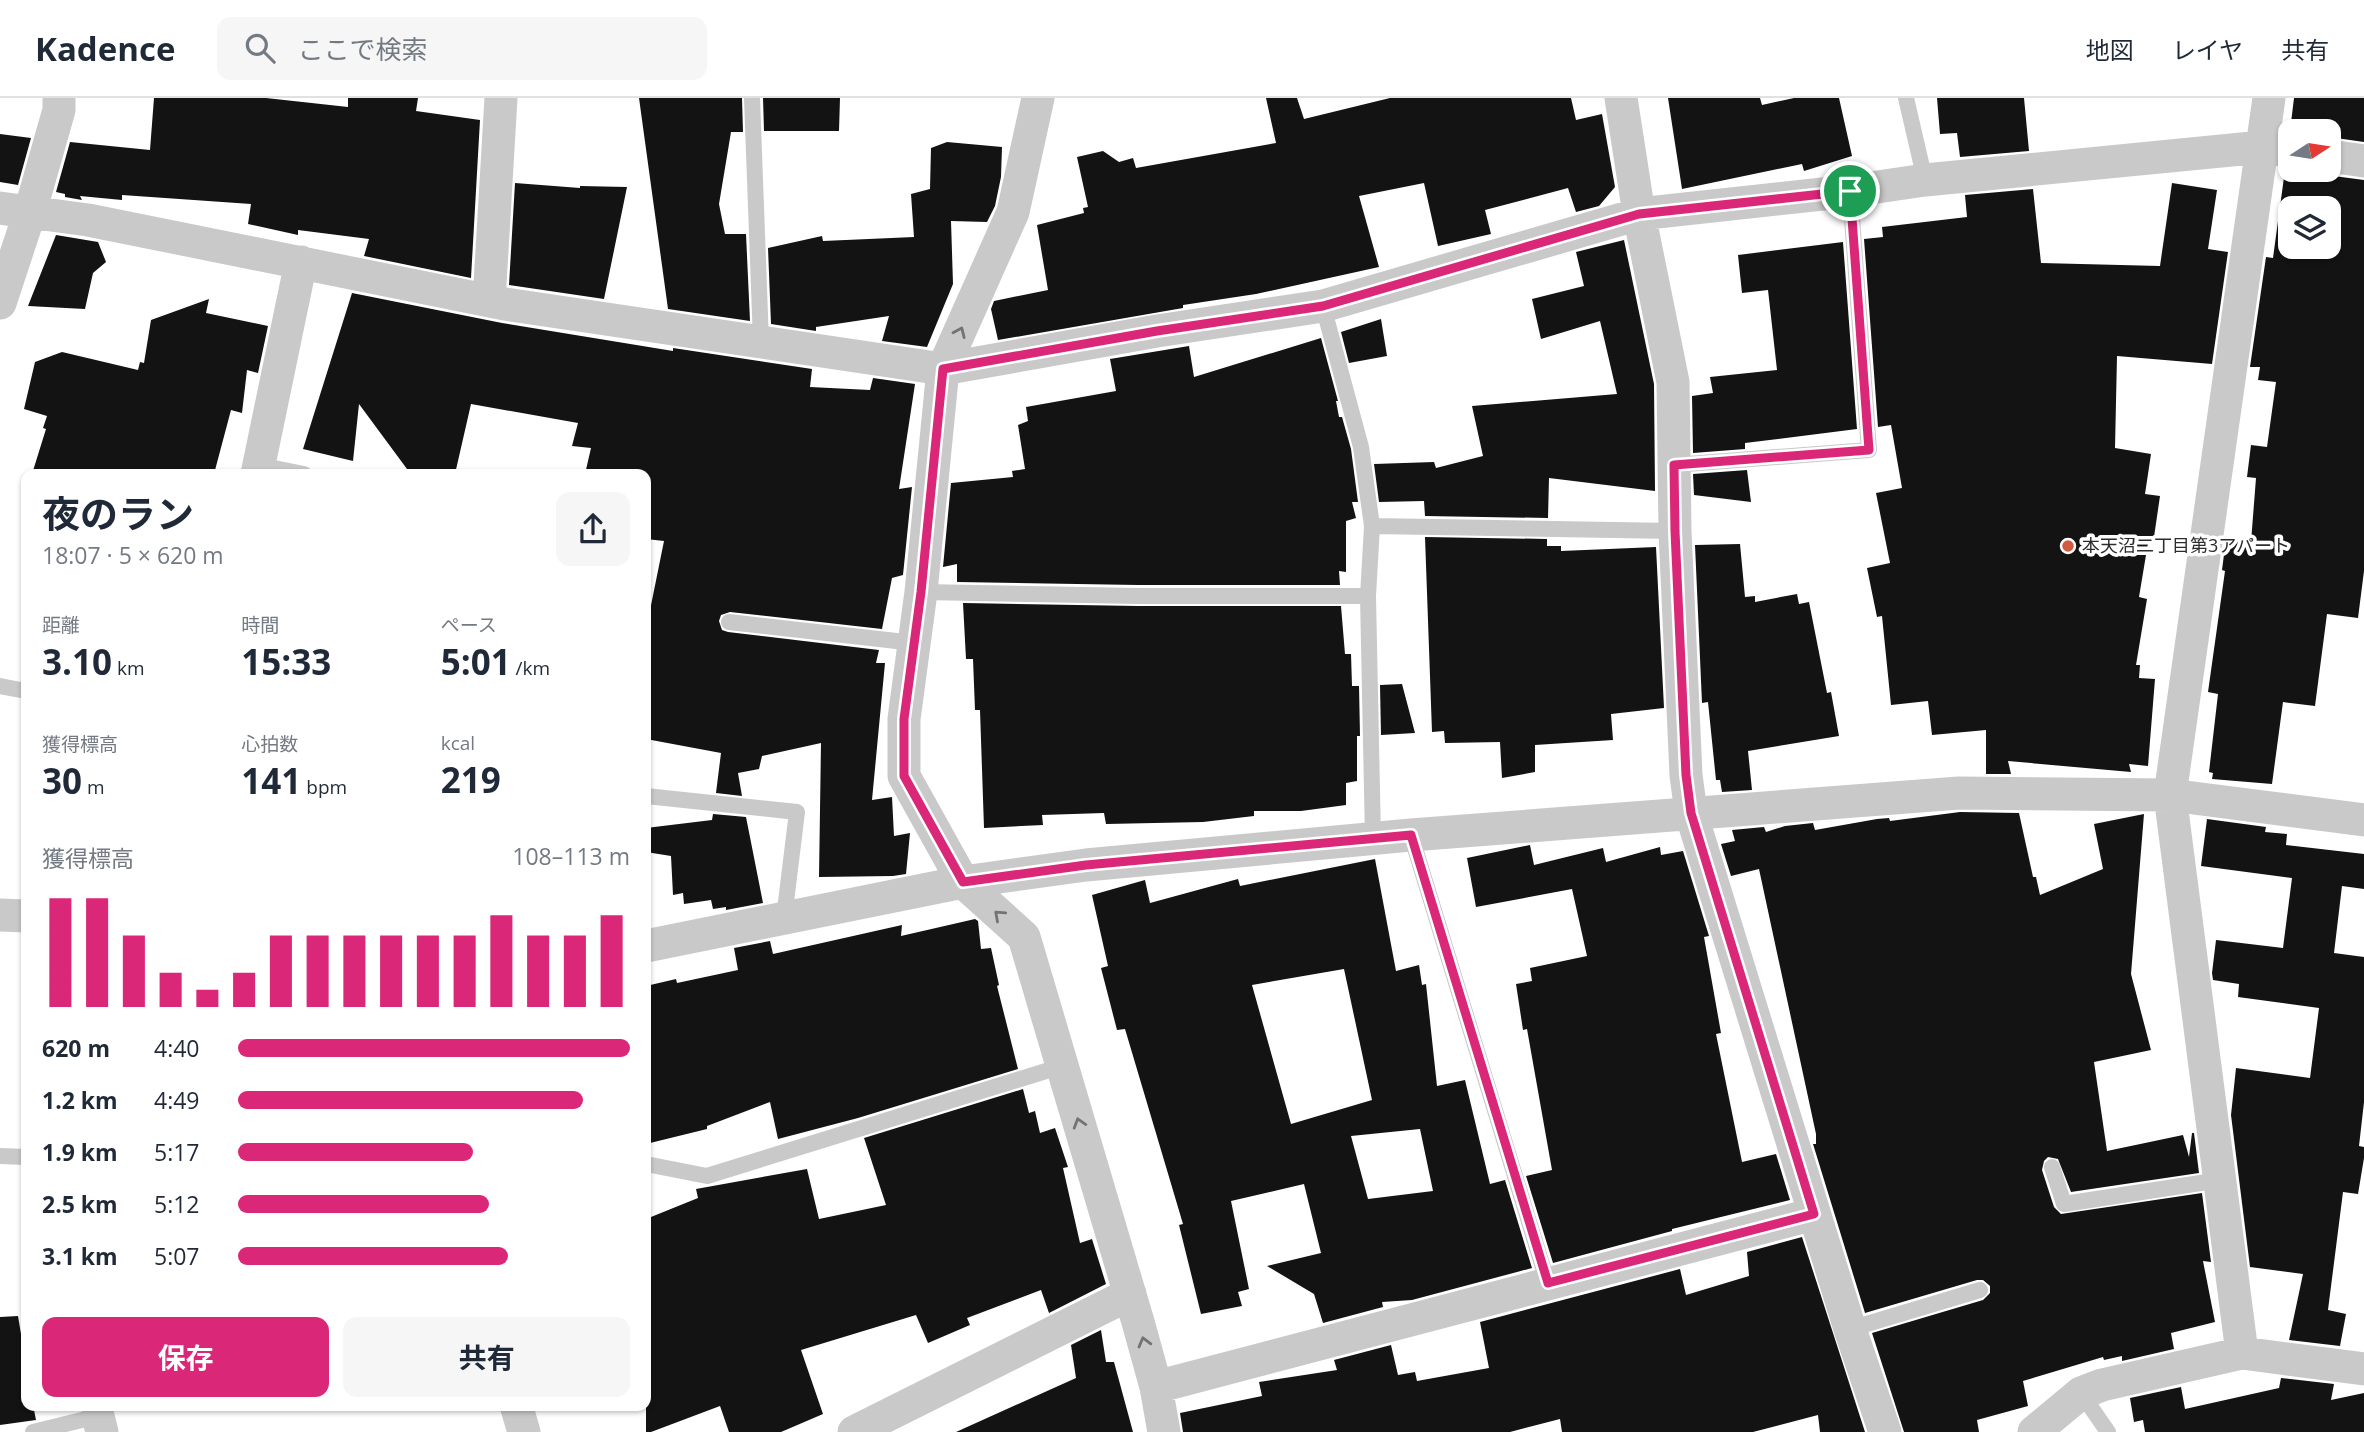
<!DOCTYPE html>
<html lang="ja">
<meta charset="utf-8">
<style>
:root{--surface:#fff;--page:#f6f6f7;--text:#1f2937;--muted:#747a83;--line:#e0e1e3;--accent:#db2777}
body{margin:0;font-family:"Open Sans","Noto Sans JP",sans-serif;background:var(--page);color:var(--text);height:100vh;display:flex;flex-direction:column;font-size:26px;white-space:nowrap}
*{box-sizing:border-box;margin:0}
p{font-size:23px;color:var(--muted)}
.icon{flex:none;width:38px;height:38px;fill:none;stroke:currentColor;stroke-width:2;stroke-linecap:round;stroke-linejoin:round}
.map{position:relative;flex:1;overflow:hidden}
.panel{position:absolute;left:21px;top:371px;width:630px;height:942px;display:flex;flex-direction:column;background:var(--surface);border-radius:14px;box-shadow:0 2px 5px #0004}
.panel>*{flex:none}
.needle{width:46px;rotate:78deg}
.buttons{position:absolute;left:2278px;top:21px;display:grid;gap:14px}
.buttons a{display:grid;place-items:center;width:63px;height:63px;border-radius:14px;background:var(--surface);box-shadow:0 2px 5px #0004;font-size:35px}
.pin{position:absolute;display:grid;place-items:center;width:60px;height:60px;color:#fff;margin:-30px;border:4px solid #fff;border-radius:50%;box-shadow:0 2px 7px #0007}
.round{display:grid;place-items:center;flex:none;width:74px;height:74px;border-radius:14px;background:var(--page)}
.head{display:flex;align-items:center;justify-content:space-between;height:119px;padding:0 21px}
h1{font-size:38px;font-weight:700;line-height:52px}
.metrics{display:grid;grid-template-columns:repeat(3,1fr);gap:10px;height:119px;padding:7px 21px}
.metrics div{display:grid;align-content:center}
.metrics b{font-size:35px;font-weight:700}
.metrics small{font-size:19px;font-weight:400}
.metrics p{font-size:19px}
.chart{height:196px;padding:14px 21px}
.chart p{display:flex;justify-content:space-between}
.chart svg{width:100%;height:126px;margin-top:7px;stroke:var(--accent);stroke-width:6}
.button{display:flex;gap:14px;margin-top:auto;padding:14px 21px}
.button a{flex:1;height:80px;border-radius:14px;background:var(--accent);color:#fff;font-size:28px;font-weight:700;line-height:80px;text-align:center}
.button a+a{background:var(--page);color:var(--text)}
ul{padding:0 21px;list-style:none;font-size:23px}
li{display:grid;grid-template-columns:112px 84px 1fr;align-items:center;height:52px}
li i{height:18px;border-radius:9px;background:var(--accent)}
header{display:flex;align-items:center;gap:42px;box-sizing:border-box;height:98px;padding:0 35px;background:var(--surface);border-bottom:2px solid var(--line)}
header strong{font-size:33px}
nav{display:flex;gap:38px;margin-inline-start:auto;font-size:24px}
.search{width:490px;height:63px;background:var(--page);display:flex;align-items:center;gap:18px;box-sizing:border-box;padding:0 24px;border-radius:14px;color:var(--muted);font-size:26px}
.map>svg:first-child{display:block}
.building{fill:#131313;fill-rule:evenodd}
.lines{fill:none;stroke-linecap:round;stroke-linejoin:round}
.service{stroke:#c9c9c9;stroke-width:16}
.minor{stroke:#c9c9c9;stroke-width:33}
.oneway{stroke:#737373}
.route-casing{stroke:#fff;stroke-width:14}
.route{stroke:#db2777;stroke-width:9}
.poi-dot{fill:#d05b40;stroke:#fff;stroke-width:2.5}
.labels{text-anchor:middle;stroke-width:7;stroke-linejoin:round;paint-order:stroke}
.poi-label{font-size:18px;fill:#2c2c2c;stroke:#fff;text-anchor:start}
</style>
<header>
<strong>Kadence</strong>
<div class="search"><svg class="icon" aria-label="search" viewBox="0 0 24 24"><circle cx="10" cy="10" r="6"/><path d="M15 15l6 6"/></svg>ここで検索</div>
<nav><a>地図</a><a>レイヤ</a><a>共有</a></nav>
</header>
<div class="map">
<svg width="2364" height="1334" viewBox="0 0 2364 1334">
<rect width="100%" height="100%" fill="#fff"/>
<path class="building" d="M 154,0 L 266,0 L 348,9 L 348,0 L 418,0 L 416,13 L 480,22 L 471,180 L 364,158 L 369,141 L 298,132 L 298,137 L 248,126 L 251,106 L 122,97 L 122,102 L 80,98 L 82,102 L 65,99 L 65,96 L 56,94 L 70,44 L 150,52 Z
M 639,0 L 742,0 L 743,34 L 731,34 L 719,106 L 725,136 L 746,136 L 750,223 L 668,211 Z
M 763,0 L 840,0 L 839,33 L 764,33 Z
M 1266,0 L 1297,0 L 1304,21 L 1390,0 L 1571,0 L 1576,22 L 1602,16 L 1615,89 L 1599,108 L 1576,114 L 1568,90 L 1485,112 L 1491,136 L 1438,148 L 1424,85 L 1359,98 L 1379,169 L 1256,196 L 1183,207 L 1183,210 L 998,242 L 991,211 L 994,203 L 1048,192 L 1037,127 L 1084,115 L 1083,110 L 1088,109 L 1077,59 L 1103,53 L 1119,64 L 1133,60 L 1136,70 L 1276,45 Z
M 1668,0 L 1760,0 L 1762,7 L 1794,0 L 1839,0 L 1852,58 L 1804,73 L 1802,66 L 1682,91 Z
M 1937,0 L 2024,0 L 2029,53 L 1960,59 L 1957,35 L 1940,36 Z
M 2294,0 L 2364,0 L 2364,44 L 2329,39 L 2329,33 L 2290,33 Z
M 0,36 L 31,40 L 18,87 L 0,84 Z
M 947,44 L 1002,49 L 1001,79 L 995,108 L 987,124 L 951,123 L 953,186 L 927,249 L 882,243 L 889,218 L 816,229 L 816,233 L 771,226 L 768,150 L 822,138 L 823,143 L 914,139 L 911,96 L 930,91 L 931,50 Z
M 2285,72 L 2316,72 L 2326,77 L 2364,82 L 2364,473 L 2358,520 L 2327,516 L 2315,608 L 2283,604 L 2272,686 L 2212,681 L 2213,675 L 2209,674 L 2218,596 L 2208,594 L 2225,473 L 2222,472 L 2226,441 L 2251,444 L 2256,380 L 2247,379 L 2251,347 L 2267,349 L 2276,284 L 2258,282 L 2260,269 L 2250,269 L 2266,159 L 2273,160 ZM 2291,110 L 2329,110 L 2329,149 L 2291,149 Z
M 515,85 L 580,90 L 580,88 L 627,89 L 604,201 L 509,187 Z
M 2172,85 L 2217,92 L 2208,151 L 2228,154 L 2212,266 L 2117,258 L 2115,350 L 2151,356 L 2145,396 L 2160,398 L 2154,439 L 2149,439 L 2139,499 L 2147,501 L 2136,567 L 2140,567 L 2139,580 L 2155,581 L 2148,668 L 2129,666 L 2131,674 L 2008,663 L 2011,676 L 1986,676 L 1986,632 L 1932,637 L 1928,603 L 1891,607 L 1882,518 L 1877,519 L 1867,470 L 1890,465 L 1876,395 L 1902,390 L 1891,327 L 1878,329 L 1864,141 L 1883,139 L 1882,129 L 1967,119 L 1965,97 L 2033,91 L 2041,165 L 2160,168 Z
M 56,137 L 98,144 L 106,164 L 93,175 L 85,211 L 28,208 Z
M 1624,142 L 1654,286 L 1655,393 L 1549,380 L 1548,420 L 1425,418 L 1424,403 L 1379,404 L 1374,366 L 1434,364 L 1436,370 L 1483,358 L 1472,308 L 1617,296 L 1600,223 L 1541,241 L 1532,201 L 1584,188 L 1576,154 Z
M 1843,144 L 1857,331 L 1745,345 L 1745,351 L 1693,355 L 1692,298 L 1713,295 L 1710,279 L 1777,272 L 1768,192 L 1742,195 L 1738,157 Z
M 352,195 L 502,225 L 673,253 L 673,250 L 812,271 L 810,289 L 870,292 L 873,280 L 915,286 L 899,391 L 912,389 L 903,477 L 892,480 L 882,531 L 730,514 L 721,517 L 719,523 L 722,532 L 728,534 L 879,552 L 876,565 L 885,565 L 872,702 L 892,699 L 894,738 L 910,735 L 906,776 L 893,778 L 819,779 L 821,645 L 762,658 L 759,671 L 738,675 L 742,698 L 716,695 L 721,655 L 646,641 L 646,532 L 664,443 L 646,441 L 646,376 L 585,376 L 591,350 L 572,348 L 578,325 L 471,306 L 455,376 L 429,376 L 407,371 L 359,306 L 353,363 L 303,351 Z
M 209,201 L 206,215 L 268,228 L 258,275 L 247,272 L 242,315 L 231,312 L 214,376 L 32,376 L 46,331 L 43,330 L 47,318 L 24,311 L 35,264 L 62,254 L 138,272 L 140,264 L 144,265 L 151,222 Z
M 1381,221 L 1387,258 L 1349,265 L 1341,234 Z
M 1321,240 L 1338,303 L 1336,303 L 1339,319 L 1342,319 L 1351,351 L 1358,404 L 1352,404 L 1356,420 L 1346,423 L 1346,474 L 1339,473 L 1340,487 L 1138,487 L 957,484 L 957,466 L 943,469 L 951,385 L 1013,379 L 1012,373 L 1025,371 L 1018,327 L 1028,323 L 1026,309 L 1116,293 L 1110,261 L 1189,248 L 1194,279 Z
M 1747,372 L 1751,404 L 1694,397 L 1693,376 Z
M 1425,439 L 1547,441 L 1547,448 L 1561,448 L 1561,453 L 1656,449 L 1664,610 L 1611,616 L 1613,642 L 1535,647 L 1535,674 L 1502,680 L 1500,644 L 1445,645 L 1444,633 L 1432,634 Z
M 1740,446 L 1745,499 L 1755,498 L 1755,504 L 1797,496 L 1799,506 L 1809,504 L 1827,595 L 1831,594 L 1839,638 L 1748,653 L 1752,692 L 1722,694 L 1720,682 L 1716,682 L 1708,604 L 1702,605 L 1695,447 Z
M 963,505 L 1138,508 L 1341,508 L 1345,556 L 1351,556 L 1352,588 L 1359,588 L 1360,638 L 1357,638 L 1357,683 L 1346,685 L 1346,707 L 1301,713 L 1254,713 L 1254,718 L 1203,724 L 1106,726 L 1104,715 L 1042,717 L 1043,727 L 984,730 L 980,612 L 975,612 L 973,561 L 966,561 Z
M 1402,586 L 1415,635 L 1381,637 L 1380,587 Z
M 1960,714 L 2019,715 L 2033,779 L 2036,779 L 2040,797 L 2103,771 L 2094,726 L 2144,716 L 2131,876 L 2151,952 L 2094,964 L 2107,1053 L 2183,1037 L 2189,1059 L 2192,1035 L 2194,1035 L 2199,1075 L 2071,1094 L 2058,1061 L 2048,1059 L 2044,1063 L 2042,1072 L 2054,1109 L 2061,1116 L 2202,1095 L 2211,1164 L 2203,1163 L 2215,1224 L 2171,1235 L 2174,1251 L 2122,1263 L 2122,1258 L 2104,1262 L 2103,1259 L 2023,1283 L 2028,1308 L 1977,1322 L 1979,1334 L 1904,1334 L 1872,1235 L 1983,1202 L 1990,1195 L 1990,1188 L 1983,1182 L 1977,1182 L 1865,1215 L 1813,1046 L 1816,1046 L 1816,1036 L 1759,771 L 1731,778 L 1721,746 L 1735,743 L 1732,732 L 1764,729 L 1766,734 L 1785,728 L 1813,725 L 1815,732 L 1877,721 L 1889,720 L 1890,723 Z
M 713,716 L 746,719 L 763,805 L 726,812 L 726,809 L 713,811 L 711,802 L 684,806 L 683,795 L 673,797 L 671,758 L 646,754 L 646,730 L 712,722 Z
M 2207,721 L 2266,729 L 2265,734 L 2287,736 L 2286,747 L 2364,756 L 2364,791 L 2342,788 L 2334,855 L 2364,859 L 2364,1004 L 2359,1048 L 2364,1049 L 2364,1060 L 2358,1096 L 2343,1094 L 2328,1212 L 2346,1216 L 2340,1248 L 2289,1242 L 2303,1176 L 2250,1169 L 2231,1017 L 2236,970 L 2310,980 L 2319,910 L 2238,899 L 2239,886 L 2213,882 L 2212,875 L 2216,842 L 2283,850 L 2292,780 L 2201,768 Z
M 1530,747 L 1534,767 L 1603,750 L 1606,764 L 1660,749 L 1661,757 L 1683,753 L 1709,838 L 1704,839 L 1721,935 L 1716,936 L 1742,1064 L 1776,1056 L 1790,1102 L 1672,1131 L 1672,1133 L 1553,1165 L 1526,1078 L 1552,1072 L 1527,931 L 1523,932 L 1516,886 L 1532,883 L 1530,870 L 1587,858 L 1572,791 L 1476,809 L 1467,760 Z
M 1375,761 L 1396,873 L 1419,867 L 1422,887 L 1426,886 L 1437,988 L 1465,982 L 1490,1086 L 1505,1082 L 1532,1170 L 1412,1202 L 1382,1204 L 1383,1209 L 1323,1225 L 1314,1196 L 1267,1168 L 1321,1155 L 1304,1086 L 1231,1103 L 1249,1191 L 1238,1194 L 1242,1208 L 1201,1216 L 1179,1127 L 1183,1126 L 1125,931 L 1117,932 L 1101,870 L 1108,868 L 1092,797 L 1145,782 L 1150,805 L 1238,781 L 1240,788 ZM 1344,871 L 1372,1002 L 1291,1026 L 1252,887 ZM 1420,1031 L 1433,1093 L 1368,1101 L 1351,1038 Z
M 975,821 L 978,823 L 981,851 L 991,850 L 999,887 L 997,888 L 1018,971 L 858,1020 L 778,1041 L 770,1004 L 707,1028 L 707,1031 L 646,1046 L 646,888 L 676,881 L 677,885 L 738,872 L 734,850 L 770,843 L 773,856 L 902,827 L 901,838 Z
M 1023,991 L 1029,1015 L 1035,1013 L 1040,1035 L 1055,1030 L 1068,1069 L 1063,1070 L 1080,1145 L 1092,1141 L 1106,1186 L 1049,1215 L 1041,1192 L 967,1220 L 970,1227 L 928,1245 L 916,1217 L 801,1252 L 823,1316 L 781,1334 L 729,1334 L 720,1308 L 651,1334 L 646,1334 L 646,1121 L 698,1100 L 696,1091 L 807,1071 L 819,1121 L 886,1107 L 864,1040 Z
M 1802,1139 L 1865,1334 L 1820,1334 L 1818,1317 L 1753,1334 L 1562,1334 L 1560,1321 L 1510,1334 L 1183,1334 L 1180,1315 L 1262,1298 L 1259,1284 L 1337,1272 L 1334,1262 L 1391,1247 L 1398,1277 L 1415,1274 L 1417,1283 L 1489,1270 L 1480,1224 L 1680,1171 L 1686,1197 L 1749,1178 L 1747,1154 Z
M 18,1218 L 26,1266 L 26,1307 L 33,1307 L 36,1322 L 0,1327 L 0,1219 Z
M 1101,1232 L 1106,1264 L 1114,1264 L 1133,1334 L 956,1334 L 1076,1280 L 1071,1247 Z
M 2281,1280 L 2334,1286 L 2331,1302 L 2364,1295 L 2364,1334 L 2145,1334 L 2143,1322 L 2134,1324 L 2130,1300 L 2181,1289 L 2185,1311 L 2279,1290 Z"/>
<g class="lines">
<path class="service" d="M 752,0 L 761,244
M 1906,0 L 1925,82
M 1323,208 L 1361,349 L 1372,428 L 1368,498 L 1373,741
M 259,367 L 304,376
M 1674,367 L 1869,352 L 1850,93
M 1372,428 L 1675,433
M 921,494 L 1138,498 L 1368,498
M 729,524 L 914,545
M 0,588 L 26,593
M 646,698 L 797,714 L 784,820
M 1411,737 L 1548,1186
M 0,1058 L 26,1059
M 646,1066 L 707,1078 L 1062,968
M 2052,1069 L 2064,1106 L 2220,1082
M 1850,1231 L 1980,1192
M 2081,1295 L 2108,1334
M 33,1334 L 98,1318 L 97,1313"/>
<path class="minor" d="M 1038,0 L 1013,114 L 943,271 L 921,494 L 904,621 L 904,678 L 963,784 L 1024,839 L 1138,1224 L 1156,1289 L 1164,1334
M 1621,0 L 1639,116 L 1673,284 L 1675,433 L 1686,677 L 1691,715 L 1850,1231 L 1885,1334
M 2329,58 L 2364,63
M 0,110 L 88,122 L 505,206 L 943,271 L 1157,233 L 1323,208 L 1639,116 L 1850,93 L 1925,82 L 2262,49 L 2291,53
M 489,203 L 501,0
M 0,205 L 30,114 L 59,12 L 59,0
M 257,376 L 301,164
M 0,817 L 26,818
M 646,848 L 963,784 L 1086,767 L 1411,737 L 1959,695 L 2170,697 L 2364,722
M 2242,1255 L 2170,697 L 2269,0
M 1156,1289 L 1814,1116
M 516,1307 L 524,1334
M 98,1318 L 102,1334
M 854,1334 L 1130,1196
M 2034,1334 L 2081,1295 L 2102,1287 L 2242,1255 L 2364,1271"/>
</g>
<defs><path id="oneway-chevron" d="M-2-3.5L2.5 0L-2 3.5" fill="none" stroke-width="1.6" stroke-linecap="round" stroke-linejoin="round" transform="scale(1.75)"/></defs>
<g class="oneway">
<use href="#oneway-chevron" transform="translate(960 234) rotate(-66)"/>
<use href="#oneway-chevron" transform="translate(999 817) rotate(-138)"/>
<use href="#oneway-chevron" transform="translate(1079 1025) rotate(-107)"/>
<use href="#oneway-chevron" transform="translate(1144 1244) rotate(-105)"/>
</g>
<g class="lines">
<g class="route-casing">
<path id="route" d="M 1850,93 L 1869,352 L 1674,367 L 1675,433 L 1686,677 L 1691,715 L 1814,1116 L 1548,1185 L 1411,737 L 1086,767 L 963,784 L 904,678 L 904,621 L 921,494 L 943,271 L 1157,233 L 1323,208 L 1639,116 Z"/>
</g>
<use href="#route" class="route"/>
</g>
<circle class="poi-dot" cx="2068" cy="448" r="7"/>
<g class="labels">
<g class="poi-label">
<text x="2082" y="454">本天沼二丁目第3アパート</text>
</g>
</g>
</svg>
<div class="buttons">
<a><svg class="needle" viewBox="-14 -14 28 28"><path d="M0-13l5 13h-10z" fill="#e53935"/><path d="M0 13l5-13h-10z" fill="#747a83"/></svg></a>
<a><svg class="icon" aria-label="layers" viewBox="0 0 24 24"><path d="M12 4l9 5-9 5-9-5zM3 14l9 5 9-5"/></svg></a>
</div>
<div class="pin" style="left:1850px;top:93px;background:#1e9e55"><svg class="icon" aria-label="arrive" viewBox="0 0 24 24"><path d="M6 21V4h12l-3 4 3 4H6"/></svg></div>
<section class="panel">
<div class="head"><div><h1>夜のラン</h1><p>18:07 · 5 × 620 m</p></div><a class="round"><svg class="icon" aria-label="share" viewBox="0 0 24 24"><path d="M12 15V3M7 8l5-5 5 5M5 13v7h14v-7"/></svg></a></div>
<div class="metrics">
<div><p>距離</p><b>3.10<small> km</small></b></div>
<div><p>時間</p><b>15:33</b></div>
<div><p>ペース</p><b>5:01<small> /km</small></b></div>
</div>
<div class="metrics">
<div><p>獲得標高</p><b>30<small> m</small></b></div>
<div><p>心拍数</p><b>141<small> bpm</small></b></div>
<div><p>kcal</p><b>219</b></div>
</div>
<div class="chart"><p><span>獲得標高</span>108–113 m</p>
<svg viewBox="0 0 160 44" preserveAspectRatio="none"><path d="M5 44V6M15 44V6M25 44V19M35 44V32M45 44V38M55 44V32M65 44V19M75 44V19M85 44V19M95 44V19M105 44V19M115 44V19M125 44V12M135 44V19M145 44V19M155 44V12"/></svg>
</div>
<ul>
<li><b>620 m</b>4:40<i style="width:100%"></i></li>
<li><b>1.2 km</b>4:49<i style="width:88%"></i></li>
<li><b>1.9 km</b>5:17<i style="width:60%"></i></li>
<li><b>2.5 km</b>5:12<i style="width:64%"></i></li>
<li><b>3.1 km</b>5:07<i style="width:69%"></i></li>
</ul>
<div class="button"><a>保存</a><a>共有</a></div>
</section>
</div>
